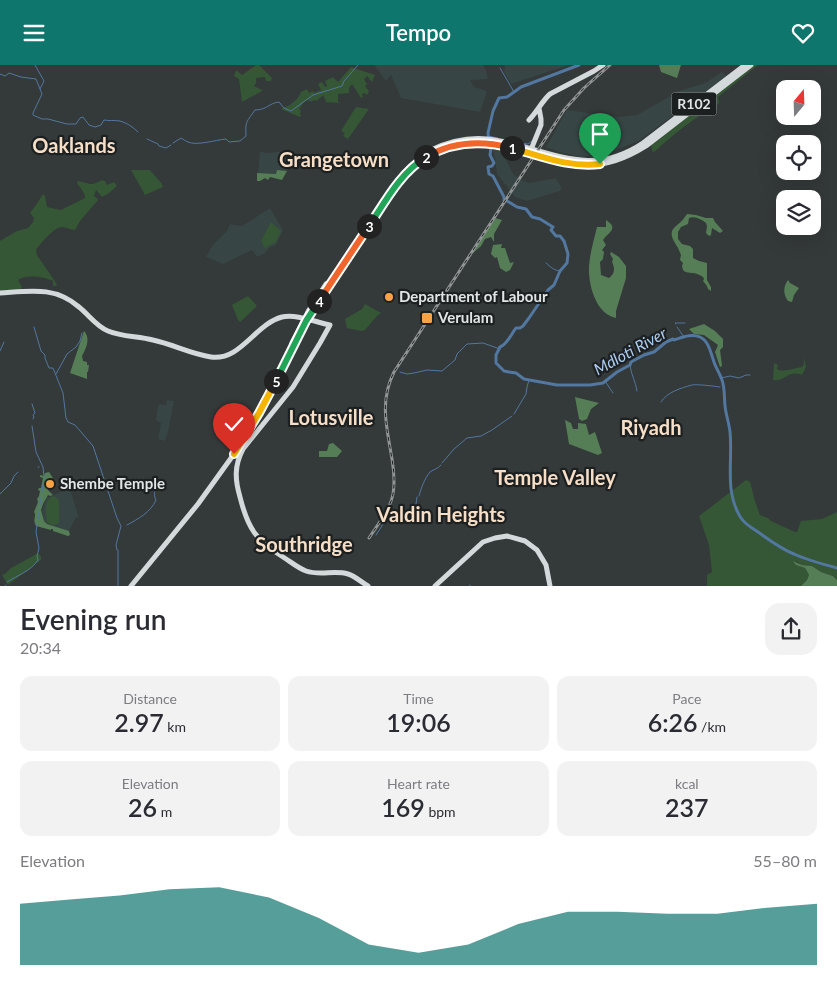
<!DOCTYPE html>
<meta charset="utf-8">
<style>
:root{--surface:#fff;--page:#f2f2f3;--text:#2b2b33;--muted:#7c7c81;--accent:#0f766e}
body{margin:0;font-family:Lato,sans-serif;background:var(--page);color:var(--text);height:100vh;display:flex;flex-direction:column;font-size:19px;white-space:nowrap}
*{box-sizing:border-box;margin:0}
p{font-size:16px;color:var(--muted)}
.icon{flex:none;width:28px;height:28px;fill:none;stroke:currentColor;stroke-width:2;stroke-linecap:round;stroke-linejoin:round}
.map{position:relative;height:521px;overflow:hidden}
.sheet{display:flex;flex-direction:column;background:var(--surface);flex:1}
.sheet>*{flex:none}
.needle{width:32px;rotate:19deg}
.tools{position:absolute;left:776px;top:15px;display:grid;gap:10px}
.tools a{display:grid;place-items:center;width:45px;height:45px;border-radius:10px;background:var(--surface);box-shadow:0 5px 20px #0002;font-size:25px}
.pin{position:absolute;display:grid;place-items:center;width:42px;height:42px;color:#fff;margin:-51px -21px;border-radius:50% 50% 50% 0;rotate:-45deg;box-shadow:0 0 5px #0007}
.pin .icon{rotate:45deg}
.km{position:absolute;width:25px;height:25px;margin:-12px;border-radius:50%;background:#222;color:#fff;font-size:14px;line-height:25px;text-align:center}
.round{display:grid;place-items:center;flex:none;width:52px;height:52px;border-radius:15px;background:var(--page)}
.overview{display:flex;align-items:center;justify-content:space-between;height:85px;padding:0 20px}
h1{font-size:28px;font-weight:600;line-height:38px}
.stats{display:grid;grid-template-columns:repeat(3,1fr);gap:8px;height:85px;padding:5px 20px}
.stats div{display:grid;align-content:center;border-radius:12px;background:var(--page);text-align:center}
.stats b{font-size:25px;font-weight:600}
.stats small{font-size:14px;font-weight:400}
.stats p{font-size:14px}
.chart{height:140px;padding:10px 20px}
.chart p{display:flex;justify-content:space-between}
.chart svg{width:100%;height:90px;margin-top:5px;fill:var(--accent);opacity:.7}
header{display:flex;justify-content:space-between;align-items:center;height:65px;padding:0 20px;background:var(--accent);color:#fff;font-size:22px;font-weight:600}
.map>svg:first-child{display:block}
.built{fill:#374545}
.green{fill:#355736}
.forest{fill:#557e56}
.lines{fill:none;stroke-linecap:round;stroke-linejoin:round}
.stream{stroke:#5277a0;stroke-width:1}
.river{stroke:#5277a0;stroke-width:3}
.major{stroke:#d4d9db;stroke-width:5}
.rail-casing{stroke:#909494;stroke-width:3}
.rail{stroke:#1d2020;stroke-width:1;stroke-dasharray:4;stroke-linecap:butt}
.split-1-casing{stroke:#fff;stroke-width:10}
.split-2-casing{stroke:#fff;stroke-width:10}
.split-3-casing{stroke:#fff;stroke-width:10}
.split-4-casing{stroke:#fff;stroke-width:10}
.split-5-casing{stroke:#fff;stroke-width:10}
.split-6-casing{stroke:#fff;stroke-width:10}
.split-1{stroke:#f5b400;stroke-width:6}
.split-2{stroke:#f0652b;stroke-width:6}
.split-3{stroke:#22a559;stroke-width:6}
.split-4{stroke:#f0652b;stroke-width:6}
.split-5{stroke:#22a559;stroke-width:6}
.split-6{stroke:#f5b400;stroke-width:6}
.poi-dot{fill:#f5a346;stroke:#1d2020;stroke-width:2}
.labels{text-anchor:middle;stroke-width:4.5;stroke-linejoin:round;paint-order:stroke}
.shield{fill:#1d2020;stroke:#a7aaaa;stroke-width:1}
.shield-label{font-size:14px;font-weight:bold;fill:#e2e5e5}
.poi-label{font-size:15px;font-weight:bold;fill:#e2e5e5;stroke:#1d2020;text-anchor:start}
.water-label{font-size:16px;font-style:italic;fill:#accdf3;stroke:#1d2020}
.district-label{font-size:20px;font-weight:bold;fill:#f6dec7;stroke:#1d2020}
</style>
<header><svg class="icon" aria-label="menu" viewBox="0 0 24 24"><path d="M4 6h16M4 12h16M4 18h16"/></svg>Tempo<svg class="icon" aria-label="heart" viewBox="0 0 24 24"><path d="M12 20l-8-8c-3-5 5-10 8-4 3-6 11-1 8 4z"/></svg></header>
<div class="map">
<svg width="837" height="521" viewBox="0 0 837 521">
<rect width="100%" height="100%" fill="#343939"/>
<path class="built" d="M 374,0 L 483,0 L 486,5 L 488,14 L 470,15 L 474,22 L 487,26 L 480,47 L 401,33 L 391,10 L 386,16 Z
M 505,0 L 569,0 L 511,19 L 504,7 Z
M 722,7 L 727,11 L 638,76 L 611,87 L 581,92 L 559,87 L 546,82 L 567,45 L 619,52 L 637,50 L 679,26 L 705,18 Z
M 498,83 L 501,85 L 513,109 L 521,115 L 529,118 L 556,113 L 562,124 L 560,126 L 527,136 L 515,132 L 497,109 L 495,93 L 493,85 L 493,84 Z
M 260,86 L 266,88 L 286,86 L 295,90 L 295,94 L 287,106 L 277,105 L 276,109 L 258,108 Z
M 270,143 L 283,165 L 276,180 L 270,182 L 265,188 L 257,192 L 252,185 L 223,199 L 206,192 L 212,181 L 227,166 L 230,159 L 242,161 Z
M 167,335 L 174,336 L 169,363 L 165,376 L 158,374 L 161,358 L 157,356 L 156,355 L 158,341 L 160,339 L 166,340 Z
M 70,423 L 78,451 L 78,453 L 76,452 L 69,466 L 47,459 L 44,456 L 42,446 L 46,433 Z"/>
<path class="green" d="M 256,0 L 259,0 L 272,13 L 271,16 L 266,16 L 265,12 L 256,13 L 256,18 L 254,21 L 262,25 L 262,26 L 242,37 L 239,14 L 234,11 L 236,5 L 242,10 Z
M 754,0 L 758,0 L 718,32 L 719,38 C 713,44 706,46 699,51 C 683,62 668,74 654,87 L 652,86 L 651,80 Z
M 351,2 L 375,10 L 372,17 L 367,11 L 364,14 L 367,19 L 365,21 L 369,26 L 367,30 L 364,28 L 362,29 L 363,32 L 361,33 L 352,19 L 349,23 L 349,28 L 338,29 L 338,37 L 340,38 L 325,37 L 326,35 L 324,33 L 324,30 L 316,36 L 314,35 L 311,37 L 308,35 L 304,37 L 299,44 L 301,46 L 300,49 L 301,50 L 300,52 L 281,44 C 290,40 297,37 301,27 L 307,24 L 309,28 L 313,26 L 314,28 L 321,25 L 318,19 L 322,17 L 325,22 L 327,21 L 325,16 L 333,12 L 338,17 Z
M 356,42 L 369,44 L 348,74 L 343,71 L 345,68 L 341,66 Z
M 131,105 L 150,105 L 162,119 L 163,122 L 145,130 Z
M 102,115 L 105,116 L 107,120 L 114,117 L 117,121 L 109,128 L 102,132 L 96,125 L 94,131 L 97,133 L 98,135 L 80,156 L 75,165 C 71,165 66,162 62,162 C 54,162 41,178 36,185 L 37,190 L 56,218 L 57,220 L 56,221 L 53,221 L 53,216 C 44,212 27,209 18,215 L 22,222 L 21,224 L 0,226 L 0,176 L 17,166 L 28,163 L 33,157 L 34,153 L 30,148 L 38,137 L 43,129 L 45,131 L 47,142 L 61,145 L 85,133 C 85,127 80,123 77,118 L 78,116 C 90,118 90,122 102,115 Z
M 271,157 L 281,166 L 276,177 L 265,183 L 261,176 Z
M 248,231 L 257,241 L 240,257 L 238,255 L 232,240 Z
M 365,239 L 381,248 L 377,251 L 365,265 L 361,266 L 347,263 L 345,254 L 362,244 Z
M 804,292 L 806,302 L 802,310 C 788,304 785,317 773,315 L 774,298 L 778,300 L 777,304 C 784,308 794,303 802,302 L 804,299 Z
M 746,415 L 750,417 L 755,436 L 760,450 L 768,453 L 771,456 L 795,467 L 797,467 L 801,456 L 822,454 L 837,447 L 837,515 L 834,511 L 821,507 L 812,501 L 802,500 L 796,496 L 796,500 L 805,503 L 809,510 L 807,515 L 801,521 L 707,521 L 707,510 L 712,507 L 709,480 L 699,451 Z
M 54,431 L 58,434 L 59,437 L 59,458 C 55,461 50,460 47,457 C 46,448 43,434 54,431 Z
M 36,489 L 39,489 L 41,492 L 41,495 L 8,520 L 2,510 L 5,509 L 11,503 L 33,491 Z"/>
<path class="forest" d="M 659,0 L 681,0 L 677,13 L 661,7 Z
M 277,105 L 287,106 L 282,115 L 270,112 L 268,115 L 265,113 L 260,116 L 257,116 L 257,108 L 276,109 Z
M 687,149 L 696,150 L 706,153 L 713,153 L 715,157 L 723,166 L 720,168 L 712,163 L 711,170 L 709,171 L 706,168 L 707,161 L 706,158 C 701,154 695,151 689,153 L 688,159 L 681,162 L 678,167 L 678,174 L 682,179 L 690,181 L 693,184 L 693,193 L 699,196 L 707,198 L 707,215 L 711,222 L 711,226 L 708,224 L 707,221 L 703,216 L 704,214 L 703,212 C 700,210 696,208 692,208 C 686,207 683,208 682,201 L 683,198 L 680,195 L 681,190 C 680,188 679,185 678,183 C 674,176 667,168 676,161 C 681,157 683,155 687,149 Z
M 495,153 L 502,155 L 494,169 L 494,177 L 491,172 L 485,174 L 481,181 L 473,188 L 473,187 Z
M 606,155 C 620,164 607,168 603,175 L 606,180 L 602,185 L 604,187 L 603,194 L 600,197 L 601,210 L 609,213 C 615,209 615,203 612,197 L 613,194 L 610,189 L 611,187 L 619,192 L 626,201 L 626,213 L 616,246 L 616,253 C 596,249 588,220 589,201 C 590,188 594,174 597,162 L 606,162 Z
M 502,179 L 501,183 L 505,183 L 510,198 L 514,197 L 510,205 L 506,207 L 500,203 L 497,192 L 495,193 L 491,189 L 493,180 Z
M 788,215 L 790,218 L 799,223 L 794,230 L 792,237 L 788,236 C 783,230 783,221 788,215 Z
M 704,259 L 715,266 L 723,274 L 723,282 L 720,285 L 722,301 L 720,302 L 715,287 L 718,280 L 704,270 L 694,269 L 689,264 Z
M 84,266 C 91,273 86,284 82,291 L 83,296 L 87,297 L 87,300 L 89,300 L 88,307 L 87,307 L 87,314 L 70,308 Z
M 575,332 L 599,338 L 591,344 L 587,354 L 582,356 L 579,354 Z
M 565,355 L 571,358 L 573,364 L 578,364 L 578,358 L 586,359 L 589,370 L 595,367 L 602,388 L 598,390 L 569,379 Z
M 333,378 L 342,386 L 337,392 L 319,392 L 319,386 L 327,386 L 329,379 Z
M 49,407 L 53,413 L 49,414 L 48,425 L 53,430 L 50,431 L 48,430 L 43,439 L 41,445 L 44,456 L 47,459 L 69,466 L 70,470 L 68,471 L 53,466 L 53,464 L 51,464 L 51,465 L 36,461 C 33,455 35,454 35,449 L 34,447 L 38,437 L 37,434 L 39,431 L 40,426 L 38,425 L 39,423 L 41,423 L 43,413 L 40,412 L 40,410 L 44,411 L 45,408 Z
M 793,496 L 802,500 L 812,501 L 821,507 L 833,511 L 837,515 L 837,521 L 801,521 L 807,515 L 809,510 L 805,503 L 796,500 Z"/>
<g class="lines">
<path class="stream" d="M 35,0 L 44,16 L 40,24 L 42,29 L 33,48 L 33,50 L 42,54 L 48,54 L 67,59 L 76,59 L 80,53 L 83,52 L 89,60 L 95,62 L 101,60 L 104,55 C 109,56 114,55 120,56 C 127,58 133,62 138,67
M 500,3 L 514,27
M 0,9 L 5,11 L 9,8 L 21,12 L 36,14 L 40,24
M 488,71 L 498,73
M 147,74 L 158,79 L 159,81 L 166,83 L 171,80
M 173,78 L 181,73 C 183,74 185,76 188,77 C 197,81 215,75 226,74 L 229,77 L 240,76 L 246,71 C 245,55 247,57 255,45 C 267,45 269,38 279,37 L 284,43 L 291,46 L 313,30 L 342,21 L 344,16 L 358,0
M 521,78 L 528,79 L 533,75
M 546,198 C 551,202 553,205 560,206
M 676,259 L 675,258 L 685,258
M 34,262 L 41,286 L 45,290 L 45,293 L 49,303 L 53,303 L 63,328 L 66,353 L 68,357 L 75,360 L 93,381 L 117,453 L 121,461 L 116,480 L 117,485
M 677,262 L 684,272
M 0,286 L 4,277
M 630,300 C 631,310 636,317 637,326
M 400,307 L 407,309 L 414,308 L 427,305 L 442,306 L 455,295 L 457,289 L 467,279 L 483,278 L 500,284
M 56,309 L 67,289 L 76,282 L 80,276 L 82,268
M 721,313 L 730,311 L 739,313 L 746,310 L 750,310
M 605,316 L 613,328
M 661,337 C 667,327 681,323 692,320 C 697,319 713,321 720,322
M 32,339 L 35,348 L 33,350 L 34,352 L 33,354
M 514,349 L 526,329 L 527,322 L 529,315
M 442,398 L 454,384 L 467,373 L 481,371 L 492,365 L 512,351
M 38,402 L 39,402
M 0,429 L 11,418 L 14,411 L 18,407
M 419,431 C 421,423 425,413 430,407 C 434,404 438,404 441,400
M 410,445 L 416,439 L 417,432
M 127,460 C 138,454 151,447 156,435 C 153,430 155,423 158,419
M 376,470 L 387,453 L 403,449 L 408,446
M 7,517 C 18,510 31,506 38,495 L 37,491 L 39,483 L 36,467 L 44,413 L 43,402 L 36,387 L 32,361
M 470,520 L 470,521
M 5,521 L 6,520
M 118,521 L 118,485"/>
<path class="river" d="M 579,0 L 521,22 L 507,32 L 499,33 L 493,46 L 488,68 L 489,78 L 491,83 L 490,90 L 494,98 L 492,101 L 488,102 L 489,109 L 493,111 L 504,132 L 504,135 L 507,136 L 517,142 L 526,144 L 532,152 L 540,154 L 553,162 L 551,165 L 556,171 L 560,171 L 564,176 L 568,189 L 567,198 L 560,206 L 554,220 L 548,225 L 529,253 L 523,261 L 520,263 L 516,263 C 511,269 508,279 500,282 L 496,290 L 496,298 L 504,306 L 509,307 L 516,308 L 524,314 L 557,320 L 590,320 L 603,318 L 617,307 L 630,300 L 631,297 L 644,290 L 654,287 L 666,277 L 673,274 L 674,275 C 681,273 691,268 700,272 C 709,276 711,289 714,297 C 716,303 720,309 722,315 C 725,323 724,332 725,341 C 726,350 729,358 730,367 C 733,396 724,427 741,453 C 745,459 752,463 758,467 C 769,475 781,484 794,489 C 807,495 822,499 837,503"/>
<path class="major" d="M 529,55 C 537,47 542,36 550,29 L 594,6 L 603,0
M 431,85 C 448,77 467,72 487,74 C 499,75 510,78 521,81 C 567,94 600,107 643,78 L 745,0
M 530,87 L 541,60 L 541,54 L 539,43
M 0,228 C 30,226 55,221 79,242 C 89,250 96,261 108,266 C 122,272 138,271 153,275 C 172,279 191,289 211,292 C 241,296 255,259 282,252 C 297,249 315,257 330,260 L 320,278 L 293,322 L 243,384 C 234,401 235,415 240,432 C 248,464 256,475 283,492 C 291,497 298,503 306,506 C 320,511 334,505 348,509 C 355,511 361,517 368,521
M 292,278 L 309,245 L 326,219
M 131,521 L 198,439 L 234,389 L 259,348 L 316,241 L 393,125 C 417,92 449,73 491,78 C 506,80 521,85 536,89 C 552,94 568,99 585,100 C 607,101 627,93 646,81 L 751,0
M 435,521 L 483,477 L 495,473 L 507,471 L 525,476 L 537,485 L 546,500 L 550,521"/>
<g class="rail-casing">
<path id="rail" d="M 369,473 C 378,459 390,445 393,429 C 395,417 394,406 392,394 C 387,363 379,337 394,307 L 564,45 L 584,23 L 610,0"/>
</g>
<use href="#rail" class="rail"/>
</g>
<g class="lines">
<g class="split-1-casing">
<path id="split-1" d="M 512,83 C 541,91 570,103 600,99"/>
</g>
<g class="split-2-casing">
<path id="split-2" d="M 426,92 C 453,76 482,75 512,83"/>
</g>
<g class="split-3-casing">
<path id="split-3" d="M 369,161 C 385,137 400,108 426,92"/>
</g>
<g class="split-4-casing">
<path id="split-4" d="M 319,236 L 369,161"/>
</g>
<g class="split-5-casing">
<path id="split-5" d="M 276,316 L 306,256 L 319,236"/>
</g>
<g class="split-6-casing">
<path id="split-6" d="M 234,389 L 259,348 L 276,316"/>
</g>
<use href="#split-1" class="split-1"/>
<use href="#split-2" class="split-2"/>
<use href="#split-3" class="split-3"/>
<use href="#split-4" class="split-4"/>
<use href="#split-5" class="split-5"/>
<use href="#split-6" class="split-6"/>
</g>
<g class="poi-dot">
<circle cx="389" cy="232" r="5"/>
<rect x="421" y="247" width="12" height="12" rx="2.5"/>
<circle cx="50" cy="419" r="5"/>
</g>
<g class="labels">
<rect class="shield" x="671.5" y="27.5" width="45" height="23" rx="4"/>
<g class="shield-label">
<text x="694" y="44">R102</text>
</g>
<g class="poi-label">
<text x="399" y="237">Department of Labour</text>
<text x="438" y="258">Verulam</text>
<text x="60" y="424">Shembe Temple</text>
</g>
<g class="water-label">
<text transform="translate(630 286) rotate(-29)" y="6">Mdloti River</text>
</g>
<g class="district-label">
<text x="74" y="88">Oaklands</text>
<text x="334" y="102">Grangetown</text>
<text x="331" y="360">Lotusville</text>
<text x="651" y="370">Riyadh</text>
<text x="555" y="420">Temple Valley</text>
<text x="441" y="457">Valdin Heights</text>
<text x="304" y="487">Southridge</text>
</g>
</g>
</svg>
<div class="tools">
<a><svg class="needle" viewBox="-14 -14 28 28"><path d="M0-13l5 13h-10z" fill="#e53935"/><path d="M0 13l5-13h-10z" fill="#7c7c81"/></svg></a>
<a><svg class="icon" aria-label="locate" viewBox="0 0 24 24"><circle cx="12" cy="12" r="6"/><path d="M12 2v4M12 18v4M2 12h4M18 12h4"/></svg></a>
<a><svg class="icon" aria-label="layers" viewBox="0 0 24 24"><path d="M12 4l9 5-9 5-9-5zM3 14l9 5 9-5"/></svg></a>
</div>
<div class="pin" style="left:600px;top:99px;background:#1e9e55"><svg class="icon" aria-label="arrive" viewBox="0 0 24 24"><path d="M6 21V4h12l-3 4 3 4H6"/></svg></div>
<div class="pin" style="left:234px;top:389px;background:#d93025"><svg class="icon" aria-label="check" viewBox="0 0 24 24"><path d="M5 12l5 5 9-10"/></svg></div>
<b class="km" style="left:512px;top:83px">1</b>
<b class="km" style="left:426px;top:92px">2</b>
<b class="km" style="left:369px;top:161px">3</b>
<b class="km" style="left:319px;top:236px">4</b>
<b class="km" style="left:276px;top:316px">5</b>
</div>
<section class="sheet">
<div class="overview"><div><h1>Evening run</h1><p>20:34</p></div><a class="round"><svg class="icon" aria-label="share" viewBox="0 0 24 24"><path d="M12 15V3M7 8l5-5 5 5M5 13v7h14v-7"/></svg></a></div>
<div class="stats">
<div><p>Distance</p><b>2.97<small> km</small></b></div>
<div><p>Time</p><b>19:06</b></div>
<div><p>Pace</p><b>6:26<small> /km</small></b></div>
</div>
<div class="stats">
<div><p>Elevation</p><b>26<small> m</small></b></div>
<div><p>Heart rate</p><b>169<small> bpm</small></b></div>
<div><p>kcal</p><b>237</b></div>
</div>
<div class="chart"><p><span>Elevation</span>55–80 m</p>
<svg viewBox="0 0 160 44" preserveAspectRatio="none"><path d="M0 44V14L10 12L20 10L30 7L40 6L50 11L60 21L70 34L80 38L90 34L100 24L110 18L120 18L130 19L140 19L150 16L160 14V44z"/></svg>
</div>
</section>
